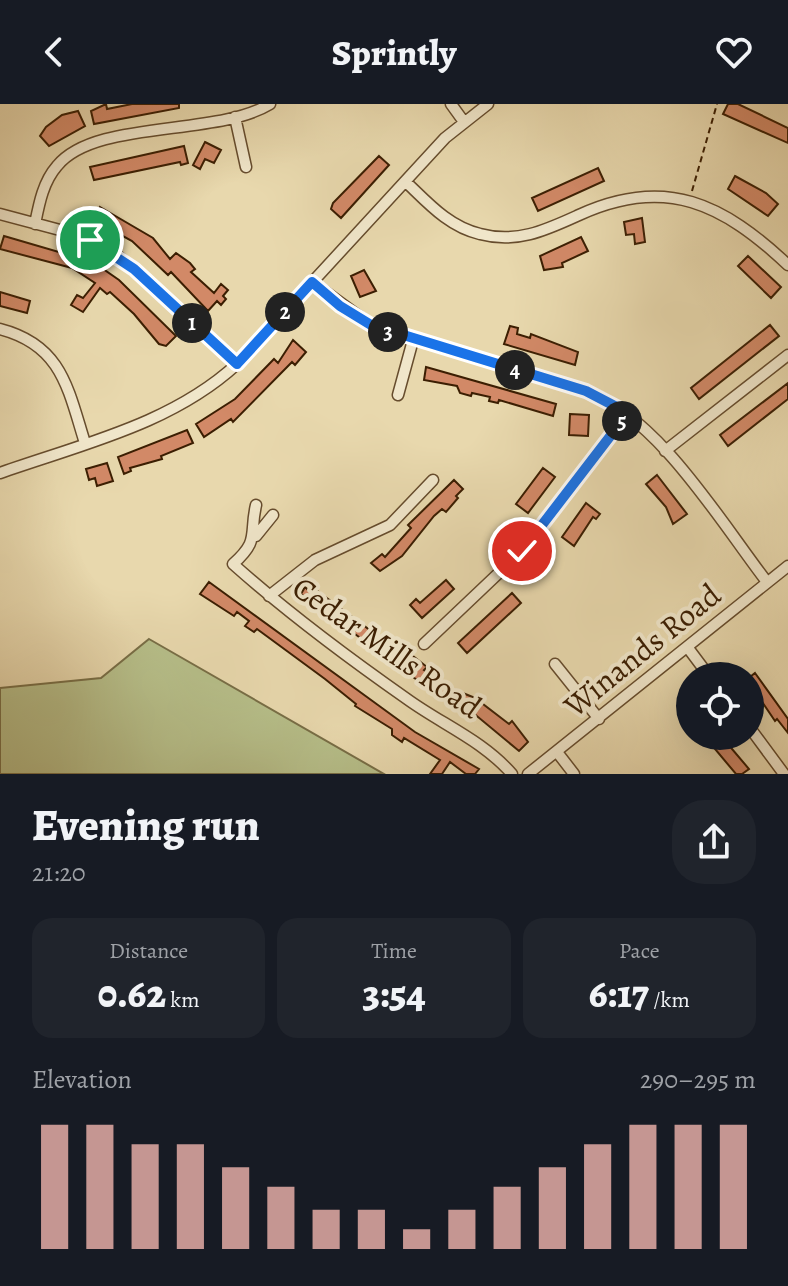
<!DOCTYPE html>
<meta charset="utf-8">
<style>
:root{--surface:#171b24;--page:#20242c;--text:#f1f3f6;--muted:#9ea1a6;--accent:#c59692}
body{margin:0;font-family:Alegreya,serif;background:var(--page);color:var(--text);height:100vh;display:flex;flex-direction:column;font-size:30px;white-space:nowrap}
*{box-sizing:border-box;margin:0}
p{font-size:26px;color:var(--muted)}
.icon{flex:none;width:44px;height:44px;fill:none;stroke:currentColor;stroke-width:2;stroke-linecap:round;stroke-linejoin:round}
.map{position:relative;height:670px;overflow:hidden}
.details{display:flex;flex-direction:column;background:var(--surface);flex:1}
.details>*{flex:none}
.tools{position:absolute;left:676px;top:558px;display:grid;gap:16px}
.tools a{display:grid;place-items:center;width:88px;height:88px;border-radius:50%;background:var(--surface);box-shadow:0 8px 32px #0002;font-size:40px}
.pin{position:absolute;display:grid;place-items:center;width:68px;height:68px;color:#fff;margin:-34px;border:4px solid #fff;border-radius:50%;box-shadow:0 2px 8px #0007}
.km{position:absolute;width:40px;height:40px;margin:-20px;border-radius:50%;background:#222;color:#fff;font-size:22px;line-height:40px;text-align:center}
.round{display:grid;place-items:center;flex:none;width:84px;height:84px;border-radius:32px;background:var(--page)}
.summary{display:flex;align-items:center;justify-content:space-between;height:136px;padding:0 32px}
h1{font-size:44px;font-weight:800;line-height:60px}
.figures{display:grid;grid-template-columns:repeat(3,1fr);gap:12px;height:136px;padding:8px 32px}
.figures div{display:grid;align-content:center;border-radius:20px;background:var(--page);text-align:center}
.figures b{font-size:40px;font-weight:800}
.figures small{font-size:22px;font-weight:400}
.figures p{font-size:22px}
.chart{height:224px;padding:16px 32px}
.chart p{display:flex;justify-content:space-between}
.chart svg{width:100%;height:144px;margin-top:8px;stroke:var(--accent);stroke-width:6}
header{display:flex;justify-content:space-between;align-items:center;height:104px;padding:0 32px;background:var(--surface);font-size:36px;font-weight:800}
.map>svg:first-child{display:block}
.green{fill:#b6be89;stroke:#786e46;stroke-width:2}
.building{fill:#d28967;stroke:#3b1e02;stroke-width:2}
.lines{fill:none;stroke-linecap:round;stroke-linejoin:round}
.minor-casing{stroke:#664c2d;stroke-width:13}
.path{stroke:#3b1e02;stroke-width:2;stroke-dasharray:6 4;stroke-linecap:butt}
.minor{stroke:#f0e6ca;stroke-width:10}
.route-casing{stroke:#fff;stroke-width:16}
.route{stroke:#1a73e8;stroke-width:10}
.labels{text-anchor:middle;stroke-width:8;stroke-linejoin:round;paint-order:stroke}
.street-label{font-size:32px;fill:#3b1e02;stroke:#f0e6ca}
</style>
<header><svg class="icon" aria-label="back" viewBox="0 0 24 24"><path d="M15 5l-7 7 7 7"/></svg>Sprintly<svg class="icon" aria-label="heart" viewBox="0 0 24 24"><path d="M12 20l-8-8c-3-5 5-10 8-4 3-6 11-1 8 4z"/></svg></header>
<div class="map">
<svg width="788" height="670" viewBox="0 0 788 670">
<rect width="100%" height="100%" fill="#e8d8ad"/>
<filter id="stains"><feTurbulence type="fractalNoise" baseFrequency=".0025" numOctaves="4"/><feColorMatrix values="0 0 0 0 .2 0 0 0 0 .09 0 0 0 0 .02 0 0 0 .5 -.17"/></filter>
<radialGradient id="worn" r=".72"><stop offset=".6" stop-color="#630" stop-opacity="0"/><stop offset="1" stop-color="#630" stop-opacity=".3"/></radialGradient>
<path class="green" d="M 149,535 L 384,670 L 0,670 L 0,584 L 101,574 Z"/>
<path class="building" d="M 106,0 L 107,5 L 132,0 L 179,0 L 179,4 L 94,20 L 91,7 Z
M 728,0 L 738,0 L 788,24 L 788,39 L 723,10 Z
M 78,7 L 85,22 L 49,42 L 40,32 L 46,23 L 62,11 Z
M 205,38 L 221,46 L 214,59 L 205,55 L 200,65 L 193,61 Z
M 184,42 L 188,59 L 181,61 L 180,58 L 94,76 L 90,63 Z
M 379,52 L 389,61 L 341,114 L 331,105 L 333,99 Z
M 598,64 L 604,77 L 538,107 L 532,94 Z
M 735,72 L 766,89 L 778,100 L 768,112 L 728,85 Z
M 100,103 L 153,134 L 170,155 L 176,149 L 190,159 L 195,165 L 191,168 L 214,189 L 221,180 L 228,186 L 223,192 L 226,195 L 221,201 L 217,197 L 208,207 L 171,168 L 168,171 L 132,137 L 94,116 Z
M 642,114 L 645,138 L 635,140 L 634,130 L 626,131 L 624,118 Z
M 4,132 L 93,158 L 119,176 L 176,232 L 166,242 L 159,240 L 134,210 L 110,188 L 107,190 L 100,184 L 83,208 L 71,201 L 77,191 L 83,194 L 95,179 L 72,164 L 0,145 Z
M 581,133 L 588,147 L 562,159 L 563,163 L 544,166 L 540,152 Z
M 748,152 L 781,183 L 771,194 L 738,162 Z
M 364,166 L 376,187 L 360,193 L 351,172 Z
M 0,188 L 30,197 L 27,209 L 0,202 Z
M 770,221 L 779,232 L 699,295 L 691,284 Z
M 510,222 L 518,224 L 517,230 L 530,234 L 531,230 L 578,248 L 575,261 L 504,240 Z
M 293,236 L 306,248 L 295,261 L 292,258 L 233,318 L 231,315 L 204,333 L 196,320 L 235,295 L 274,255 L 278,259 Z
M 426,263 L 556,300 L 553,312 L 499,296 L 498,299 L 489,297 L 490,293 L 472,289 L 471,292 L 460,289 L 457,282 L 424,276 Z
M 788,279 L 788,295 L 728,342 L 720,331 Z
M 570,310 L 589,311 L 588,332 L 569,331 Z
M 187,326 L 193,339 L 161,352 L 162,355 L 130,364 L 131,367 L 124,370 L 118,353 Z
M 107,359 L 113,377 L 97,382 L 95,374 L 89,376 L 86,365 Z
M 543,364 L 555,373 L 528,409 L 516,400 Z
M 657,371 L 687,410 L 673,420 L 666,403 L 646,380 Z
M 454,376 L 463,385 L 456,392 L 458,394 L 446,408 L 442,405 L 434,412 L 402,452 L 380,467 L 371,459 L 382,450 L 385,453 L 411,424 L 408,421 Z
M 586,399 L 600,410 L 596,415 L 593,413 L 574,442 L 562,433 Z
M 446,476 L 454,485 L 422,514 L 410,501 L 416,495 L 420,499 Z
M 209,478 L 415,628 L 479,665 L 475,670 L 466,670 L 450,658 L 442,670 L 430,670 L 440,656 L 404,634 L 402,638 L 392,631 L 392,625 L 355,602 L 356,600 L 325,575 L 257,525 L 254,528 L 245,522 L 249,517 L 237,508 L 234,512 L 200,490 Z
M 305,483 L 308,486 L 312,483 L 406,553 L 409,549 L 427,563 L 424,566 L 448,583 L 475,594 L 509,620 L 512,617 L 528,638 L 519,647 L 460,598 L 457,601 L 417,576 L 301,490 Z
M 512,489 L 521,499 L 467,549 L 458,539 Z
M 755,569 L 788,615 L 788,629 L 777,615 L 775,617 L 750,580 L 750,573 Z
M 721,632 L 749,665 L 742,670 L 736,670 L 710,639 Z"/>
<g class="lines">
<g class="minor-casing">
<path id="minor" d="M 451,0 L 464,18
M 235,13 L 246,63
M 406,78 C 428,99 449,123 480,130 C 517,140 546,126 579,111 C 666,71 723,100 788,161
M 0,110 L 75,130 L 117,151 L 237,260
M 35,120 C 39,100 43,78 57,62 C 95,15 216,33 270,0
M 312,178 L 371,221 L 586,287 C 659,314 720,417 767,478
M 0,225 C 62,241 68,285 85,339
M 398,291 L 413,236
M 665,347 L 788,251
M 0,369 C 82,340 172,320 237,260 L 445,34 L 488,0
M 256,401 C 249,431 260,436 233,460 C 288,509 347,553 407,595 C 443,621 482,636 512,670
M 256,432 L 273,411
M 269,492 L 315,456 L 390,421 L 433,376
M 424,540 L 522,447 L 628,309
M 688,544 L 709,572
M 555,560 L 599,615
M 750,624 L 784,670
M 557,648 L 574,670
M 528,670 L 788,462"/>
</g>
<path class="path" d="M 692,87 L 717,0"/>
<use href="#minor" class="minor"/>
</g>
<g class="lines">
<g class="route-casing">
<path id="route" d="M 90,136 L 134,165 L 237,260 L 312,178 L 340,202 L 371,221 L 586,287 L 628,309 L 522,447"/>
</g>
<use href="#route" class="route"/>
</g>
<g class="labels">
<g class="street-label">
<text transform="translate(387 543) rotate(35)" y="11">Cedar Mills Road</text>
<text transform="translate(642 546) rotate(-39)" y="11">Winands Road</text>
</g>
</g>
<rect width="100%" height="100%" filter="url(#stains)"/>
<rect width="100%" height="100%" fill="url(#worn)"/>
</svg>
<div class="tools">
<a><svg class="icon" aria-label="locate" viewBox="0 0 24 24"><circle cx="12" cy="12" r="6"/><path d="M12 2v4M12 18v4M2 12h4M18 12h4"/></svg></a>
</div>
<div class="pin" style="left:90px;top:136px;background:#1e9e55"><svg class="icon" aria-label="arrive" viewBox="0 0 24 24"><path d="M6 21V4h12l-3 4 3 4H6"/></svg></div>
<div class="pin" style="left:522px;top:447px;background:#d93025"><svg class="icon" aria-label="check" viewBox="0 0 24 24"><path d="M5 12l5 5 9-10"/></svg></div>
<b class="km" style="left:192px;top:219px">1</b>
<b class="km" style="left:285px;top:208px">2</b>
<b class="km" style="left:388px;top:228px">3</b>
<b class="km" style="left:515px;top:266px">4</b>
<b class="km" style="left:622px;top:317px">5</b>
</div>
<section class="details">
<div class="summary"><div><h1>Evening run</h1><p>21:20</p></div><a class="round"><svg class="icon" aria-label="share" viewBox="0 0 24 24"><path d="M12 15V3M7 8l5-5 5 5M5 13v7h14v-7"/></svg></a></div>
<div class="figures">
<div><p>Distance</p><b>0.62<small> km</small></b></div>
<div><p>Time</p><b>3:54</b></div>
<div><p>Pace</p><b>6:17<small> /km</small></b></div>
</div>
<div class="chart"><p><span>Elevation</span>290–295 m</p>
<svg viewBox="0 0 160 44" preserveAspectRatio="none"><path d="M5 44V6M15 44V6M25 44V12M35 44V12M45 44V19M55 44V25M65 44V32M75 44V32M85 44V38M95 44V32M105 44V25M115 44V19M125 44V12M135 44V6M145 44V6M155 44V6"/></svg>
</div>
</section>
